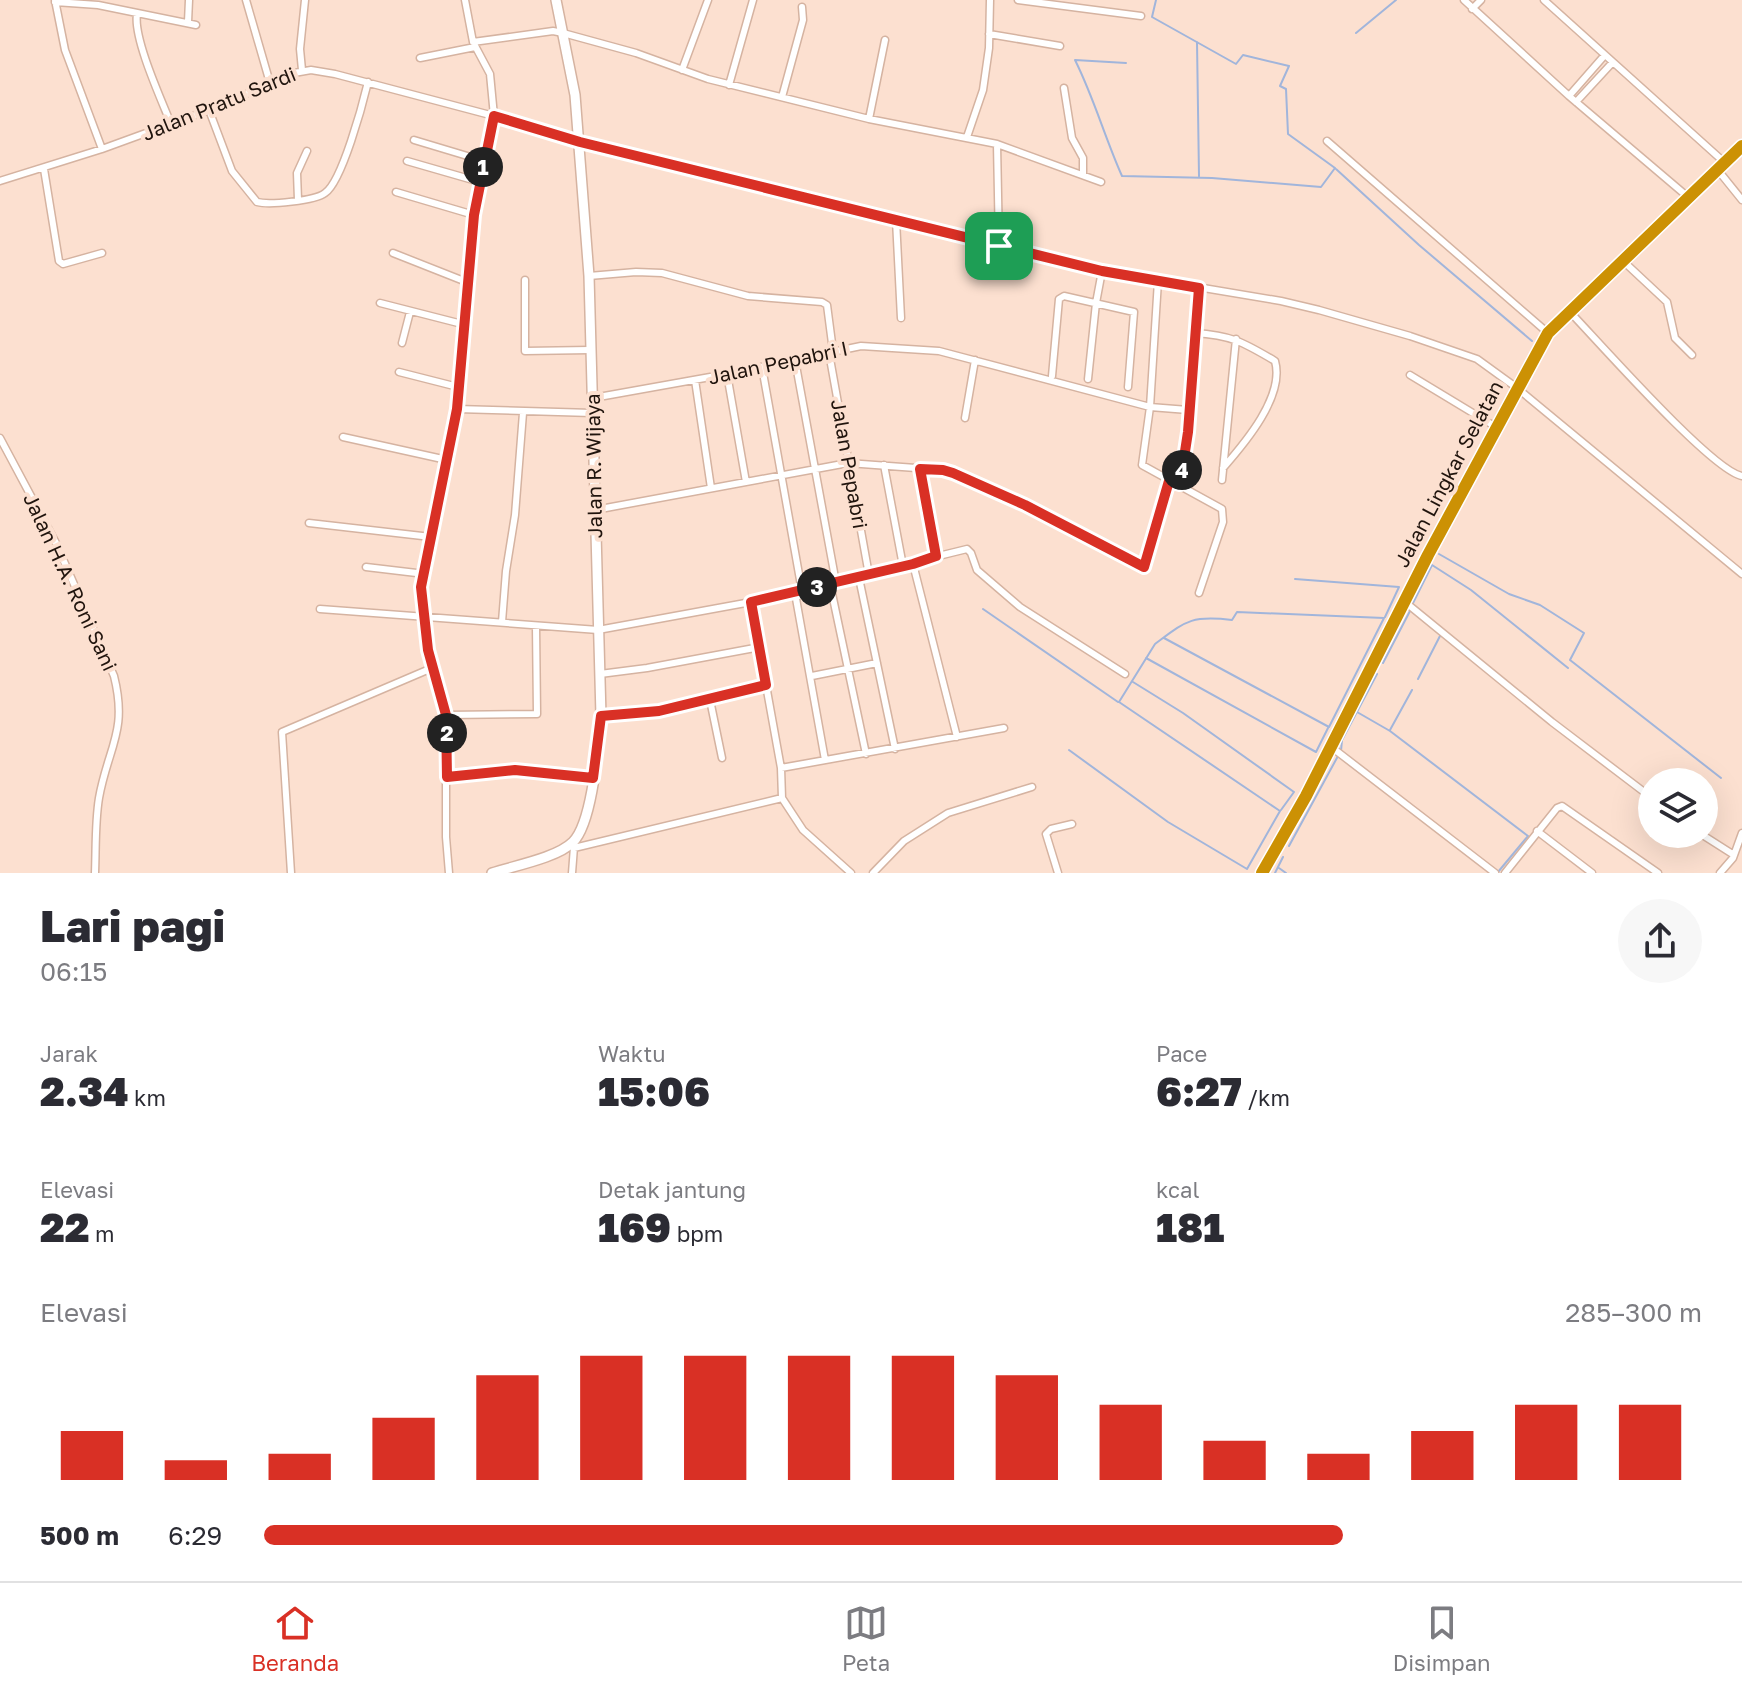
<!DOCTYPE html>
<html lang="id">
<meta charset="utf-8">
<style>
:root{--surface:#fff;--page:#f7f7f7;--text:#2b2b33;--muted:#7c7c81;--line:#e1e1e2;--accent:#d93025}
body{margin:0;font-family:"Golos Text",sans-serif;background:var(--page);color:var(--text);height:100vh;display:flex;flex-direction:column;font-size:30px;white-space:nowrap}
*{box-sizing:border-box;margin:0}
p{font-size:26px;color:var(--muted)}
.icon{flex:none;width:44px;height:44px;fill:none;stroke:currentColor;stroke-width:2;stroke-linecap:round;stroke-linejoin:round}
.map{position:relative;height:873px;overflow:hidden}
.details{display:flex;flex-direction:column;background:var(--surface);flex:1}
.details>*{flex:none}
.tools{position:absolute;left:1638px;top:768px;display:grid;gap:16px}
.tools a{display:grid;place-items:center;width:80px;height:80px;border-radius:50%;background:var(--surface);box-shadow:0 8px 32px #0002;font-size:40px}
.pin{position:absolute;display:grid;place-items:center;width:68px;height:68px;color:#fff;margin:-34px;border-radius:16px;box-shadow:0 4px 12px #0006}
.km{position:absolute;width:40px;height:40px;margin:-20px;border-radius:50%;background:#222;color:#fff;font-size:22px;line-height:40px;text-align:center}
.round{display:grid;place-items:center;flex:none;width:84px;height:84px;border-radius:42px;background:var(--page)}
.head{display:flex;align-items:center;justify-content:space-between;height:136px;padding:0 40px}
h1{font-size:44px;font-weight:800;line-height:60px}
.metrics{display:grid;grid-template-columns:repeat(3,1fr);gap:12px;height:136px;padding:8px 40px}
.metrics div{display:grid;align-content:center}
.metrics b{font-size:40px;font-weight:800}
.metrics small{font-size:22px;font-weight:400}
.metrics p{font-size:22px}
.chart{height:224px;padding:16px 40px}
.chart p{display:flex;justify-content:space-between}
.chart svg{width:100%;height:144px;margin-top:8px;stroke:var(--accent);stroke-width:6}
ul{padding:0 40px;list-style:none;font-size:26px}
li{display:grid;grid-template-columns:128px 96px 1fr;align-items:center;height:60px}
li i{height:20px;border-radius:10px;background:var(--accent)}
.dock{display:flex;justify-content:space-around;align-items:center;height:112px;border-top:2px solid var(--line);background:var(--surface);font-size:22px;color:var(--muted)}
.dock a{display:grid;justify-items:center;gap:4px}
.dock .current{color:var(--accent)}
.map>svg:first-child{display:block}
.lines{fill:none;stroke-linecap:round;stroke-linejoin:round}
.stream{stroke:#a1b5db;stroke-width:2}
.street-casing{stroke:#d5b3a1;stroke-width:9}
.secondary-casing{stroke:#d5b3a1;stroke-width:12}
.highway-casing{stroke:#fff;stroke-width:15}
.street{stroke:#fff;stroke-width:6}
.secondary{stroke:#fff;stroke-width:9}
.highway{stroke:#cc9104;stroke-width:12}
.route-casing{stroke:#fff;stroke-width:16}
.route{stroke:#d93025;stroke-width:10}
.labels{text-anchor:middle;stroke-width:8;stroke-linejoin:round;paint-order:stroke}
.street-label{font-size:20px;fill:#20140d;stroke:#fce0d0}
</style>
<div class="map">
<svg width="1742" height="873" viewBox="0 0 1742 873">
<rect width="100%" height="100%" fill="#fce0d0"/>
<g class="lines">
<path class="stream" d="M 1356,33 L 1396,0
M 1197,42 L 1199,176
M 1126,63 L 1075,60 C 1094,98 1105,138 1122,176 L 1212,178 L 1321,187 L 1335,168 L 1288,134 L 1286,89 L 1280,86 L 1289,66 L 1243,55 L 1236,64 L 1152,17 L 1156,0
M 1336,169 L 1419,245 L 1532,341
M 1439,554 L 1509,594 L 1540,605 L 1584,633 L 1570,660 L 1721,778
M 1295,579 L 1399,587 L 1385,617
M 1412,605 L 1432,565 L 1471,590 L 1568,668
M 983,609 L 1118,702
M 1410,610 L 1425,622
M 1146,658 L 1316,752 L 1328,728
M 1383,663 L 1410,611
M 1418,679 L 1441,634
M 1133,682 L 1183,713 L 1294,792 L 1281,810
M 1357,712 L 1390,731 L 1528,836 L 1498,872
M 1390,730 L 1412,690
M 1069,750 L 1168,822 L 1247,869 L 1280,811 L 1119,702 L 1155,644 C 1186,621 1191,615 1232,620 L 1237,612 L 1384,618 L 1329,727 L 1164,638
M 1341,751 L 1342,740 L 1377,674
M 1289,846 L 1338,756
M 1279,868 L 1286,873
M 1275,873 L 1283,857"/>
<g class="street-casing">
<path id="street" d="M 55,0 L 65,50 L 102,149
M 246,0 L 270,83
M 1018,0 L 1141,16
M 1464,0 L 1569,96 L 1688,197
M 1544,0 L 1724,162
M 55,2 L 98,5 L 196,25
M 1472,9 L 1481,0
M 137,14 C 133,38 161,99 171,124
M 188,22 L 189,0
M 989,34 L 1060,46
M 473,42 L 553,31 L 563,33 L 636,53 L 708,79 L 869,119 L 997,144 L 1101,182
M 420,58 L 475,47
M 302,70 L 300,49 L 305,0
M 682,70 L 708,0
M 729,85 L 753,0
M 1064,88 L 1072,138 L 1083,158 L 1083,174
M 1569,96 L 1604,56
M 782,97 L 803,20 L 802,7
M 1576,102 L 1612,63
M 209,110 L 232,171 L 257,202 C 269,205 315,201 325,193 C 342,182 363,103 368,82
M 869,119 L 885,40
M 967,137 L 983,90 L 989,48 L 990,0
M 414,140 L 484,161
M 1327,141 L 1548,333
M 997,144 L 999,246
M 407,161 L 480,182
M 44,169 L 59,261 L 63,264 L 102,253
M 1717,169 L 1742,200
M 0,181 L 102,149 L 209,110 L 294,73 L 311,70 L 335,74 L 494,116 L 580,142 L 1102,271 L 1281,301 L 1319,310 L 1410,336 L 1477,359 L 1517,388 L 1742,574
M 396,192 L 474,215
M 298,200 L 297,173 L 307,151
M 896,220 L 901,318
M 393,253 L 469,283
M 1622,260 L 1667,302 L 1675,338 L 1692,355
M 589,276 L 636,272 L 662,273 L 748,296 L 822,302 L 827,305 L 833,351
M 525,280 L 525,351 L 590,350
M 1158,281 L 1150,407 L 1142,465 L 1222,509 L 1223,522 L 1199,593
M 380,303 L 466,325
M 1569,311 C 1597,340 1712,471 1742,476
M 1194,333 C 1231,335 1243,342 1275,361 C 1285,396 1245,443 1223,468
M 402,343 L 410,312
M 829,353 L 869,575
M 795,360 L 836,583
M 762,367 L 802,591
M 399,372 L 458,387
M 727,374 L 746,482
M 1410,375 L 1496,427
M 1052,376 L 1059,299 L 1064,296 L 1134,312 L 1128,387
M 1088,379 L 1096,303 L 1102,271
M 695,380 L 711,488
M 593,398 L 727,374 L 861,346 L 939,351 L 1150,407 L 1188,410
M 457,409 L 592,413
M 965,418 L 975,360
M 343,437 L 447,460
M 0,438 L 56,543 L 114,676 C 128,732 108,747 99,798 C 95,822 96,848 95,873
M 884,465 L 903,566
M 920,469 L 936,556
M 1222,480 L 1236,339
M 1180,484 L 1188,432 L 1188,410 L 1199,288
M 595,510 L 848,463 L 943,470 L 1025,505 L 1144,567 L 1169,481
M 309,523 L 431,537
M 913,564 L 957,737
M 366,567 L 425,574
M 859,578 L 895,749
M 830,584 L 866,754
M 795,593 L 825,760
M 751,602 L 781,768 L 782,798 L 803,830 L 851,873
M 1405,602 L 1552,722 L 1652,798
M 320,609 L 598,630 L 751,602 L 967,549 L 971,553 L 977,570 L 1020,607 L 1125,674
M 502,622 L 506,571 L 515,515 L 523,413
M 600,674 L 647,668 L 760,647
M 812,676 L 877,663
M 710,700 L 722,758
M 446,715 L 537,714 L 536,626
M 601,716 L 659,711 L 766,685
M 1330,746 L 1495,873
M 781,768 L 1004,728
M 447,777 L 515,770 L 593,778
M 1537,831 L 1592,873
M 1701,834 L 1734,855
M 574,848 L 782,798
M 291,873 L 282,732 L 432,668
M 449,873 L 446,837 L 446,715 L 428,650 L 421,587 L 457,409 L 474,215 L 494,116 L 490,74 L 473,42 L 465,0
M 572,873 L 574,847
M 873,873 L 904,841 L 948,813 L 1032,787
M 1058,873 L 1046,834 L 1051,829 L 1072,824
M 1505,873 L 1557,808 L 1562,806 L 1658,873
M 1720,873 L 1733,858 L 1742,833"/>
</g>
<g class="secondary-casing">
<path id="secondary" d="M 492,873 C 513,866 557,858 573,842 C 593,822 598,745 601,716 L 589,276 L 575,95 L 556,0"/>
</g>
<g class="highway-casing">
<path id="highway" d="M 1262,873 L 1306,796 L 1428,555 L 1548,333 L 1742,146"/>
</g>
<use href="#street" class="street"/>
<use href="#secondary" class="secondary"/>
<use href="#highway" class="highway"/>
</g>
<g class="lines">
<g class="route-casing">
<path id="route" d="M 494,116 L 580,142 L 1102,271 L 1199,288 L 1188,432 L 1180,484 L 1169,481 L 1144,567 L 1025,505 L 953,473 L 943,470 L 920,469 L 936,556 L 913,564 L 751,602 L 766,685 L 659,711 L 601,716 L 593,778 L 515,770 L 447,777 L 446,715 L 428,650 L 421,587 L 457,409 L 474,215 Z"/>
</g>
<use href="#route" class="route"/>
</g>
<g class="labels">
<g class="street-label">
<text transform="translate(219 104) rotate(-22)" y="7">Jalan Pratu Sardi</text>
<text transform="translate(778 363) rotate(-12)" y="7">Jalan Pepabri I</text>
<text transform="translate(849 464) rotate(80)" y="7">Jalan Pepabri</text>
<text transform="translate(594 466) rotate(-91)" y="7">Jalan R. Wijaya</text>
<text transform="translate(1449 474) rotate(-62)" y="7">Jalan Lingkar Selatan</text>
<text transform="translate(70 582) rotate(65)" y="7">Jalan H.A. Roni Sani</text>
</g>
</g>
</svg>
<div class="tools">
<a><svg class="icon" aria-label="layers" viewBox="0 0 24 24"><path d="M12 4l9 5-9 5-9-5zM3 14l9 5 9-5"/></svg></a>
</div>
<div class="pin" style="left:999px;top:246px;background:#1e9e55"><svg class="icon" aria-label="arrive" viewBox="0 0 24 24"><path d="M6 21V4h12l-3 4 3 4H6"/></svg></div>
<b class="km" style="left:483px;top:167px">1</b>
<b class="km" style="left:447px;top:733px">2</b>
<b class="km" style="left:817px;top:587px">3</b>
<b class="km" style="left:1182px;top:470px">4</b>
</div>
<section class="details">
<div class="head"><div><h1>Lari pagi</h1><p>06:15</p></div><a class="round"><svg class="icon" aria-label="share" viewBox="0 0 24 24"><path d="M12 15V3M7 8l5-5 5 5M5 13v7h14v-7"/></svg></a></div>
<div class="metrics">
<div><p>Jarak</p><b>2.34<small> km</small></b></div>
<div><p>Waktu</p><b>15:06</b></div>
<div><p>Pace</p><b>6:27<small> /km</small></b></div>
</div>
<div class="metrics">
<div><p>Elevasi</p><b>22<small> m</small></b></div>
<div><p>Detak jantung</p><b>169<small> bpm</small></b></div>
<div><p>kcal</p><b>181</b></div>
</div>
<div class="chart"><p><span>Elevasi</span>285–300 m</p>
<svg viewBox="0 0 160 44" preserveAspectRatio="none"><path d="M5 44V29M15 44V38M25 44V36M35 44V25M45 44V12M55 44V6M65 44V6M75 44V6M85 44V6M95 44V12M105 44V21M115 44V32M125 44V36M135 44V29M145 44V21M155 44V21"/></svg>
</div>
<ul>
<li><b>500 m</b>6:29<i style="width:75%"></i></li>
</ul>
</section>
<nav class="dock">
<a class="current"><svg class="icon" aria-label="home" viewBox="0 0 24 24"><path d="M3 11l9-7 9 7M6 9v11h12V9"/></svg>Beranda</a>
<a><svg class="icon" aria-label="map" viewBox="0 0 24 24"><path d="M3 6l6-2 6 2 6-2v14l-6 2-6-2-6 2zM9 4v14M15 6v14"/></svg>Peta</a>
<a><svg class="icon" aria-label="saved" viewBox="0 0 24 24"><path d="M7 4h10v16l-5-4-5 4z"/></svg>Disimpan</a>
</nav>
